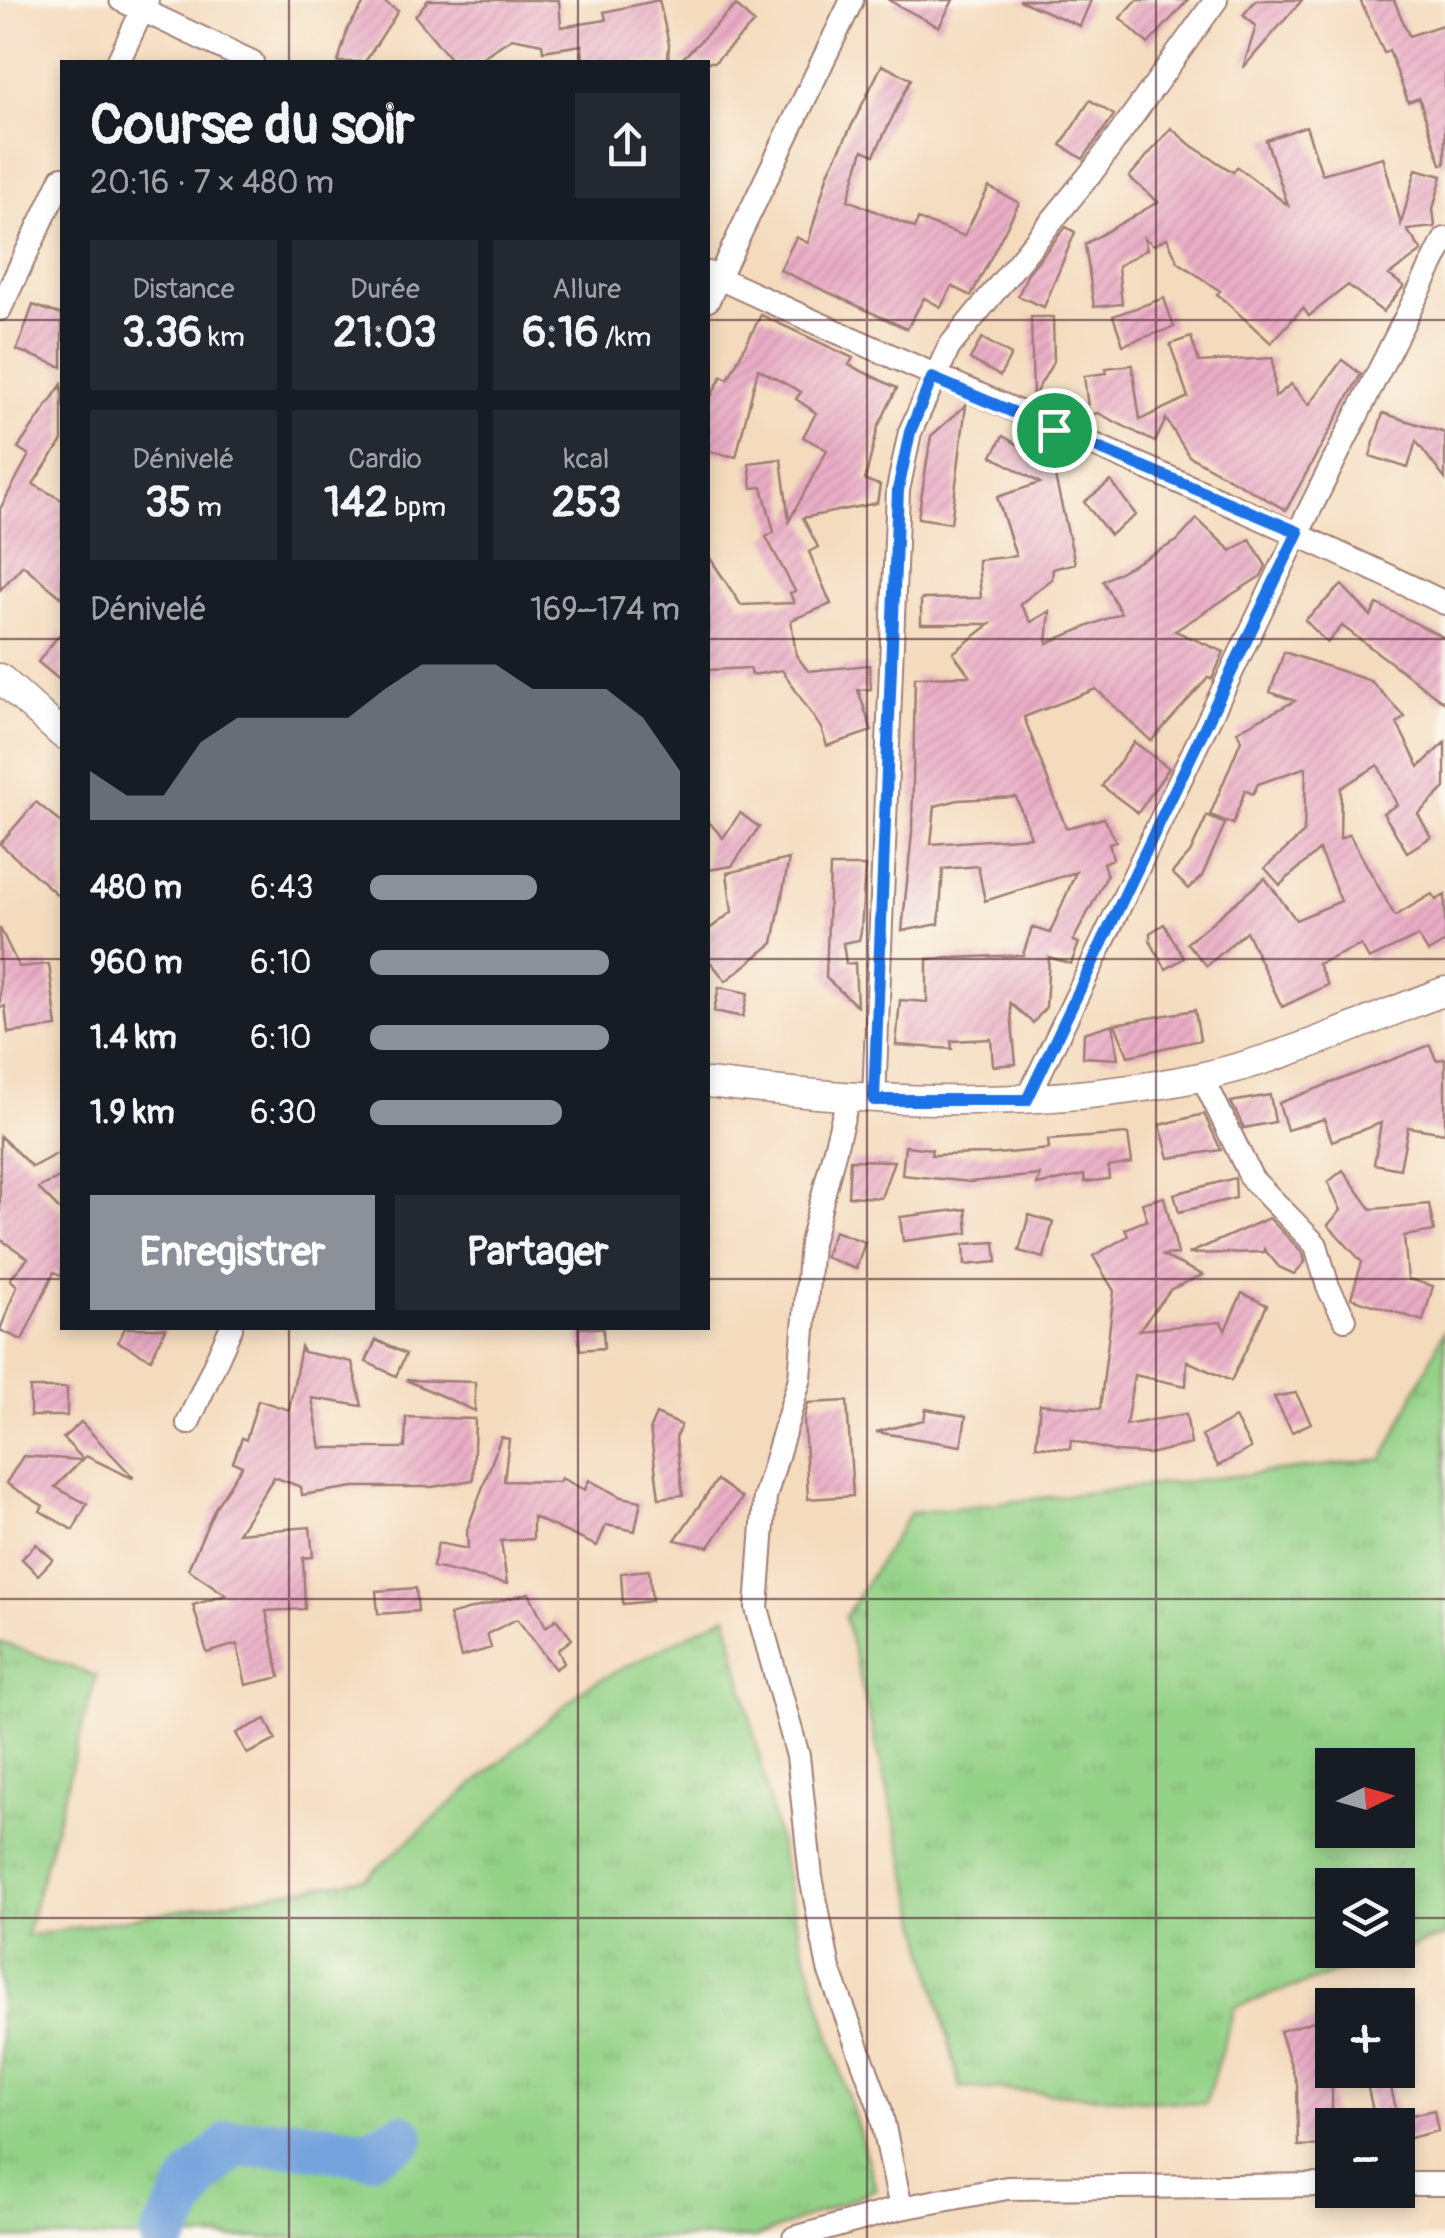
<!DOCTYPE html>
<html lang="fr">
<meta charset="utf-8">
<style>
:root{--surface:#171b24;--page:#242831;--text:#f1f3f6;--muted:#9ea1a6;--accent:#8c9099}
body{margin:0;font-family:Pangolin,sans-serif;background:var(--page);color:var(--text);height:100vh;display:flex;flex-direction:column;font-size:38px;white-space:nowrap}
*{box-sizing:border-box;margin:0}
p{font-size:32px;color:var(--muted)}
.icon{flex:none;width:55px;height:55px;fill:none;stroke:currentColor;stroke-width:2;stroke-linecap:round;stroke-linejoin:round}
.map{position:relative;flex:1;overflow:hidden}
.side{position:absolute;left:60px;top:60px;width:650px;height:1270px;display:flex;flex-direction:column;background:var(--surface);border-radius:0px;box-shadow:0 5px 15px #0003}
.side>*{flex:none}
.needle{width:65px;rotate:85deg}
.fabs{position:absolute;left:1315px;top:1748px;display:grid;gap:20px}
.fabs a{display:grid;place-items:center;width:100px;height:100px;border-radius:0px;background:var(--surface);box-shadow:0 5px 15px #0003;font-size:50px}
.pin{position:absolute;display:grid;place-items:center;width:85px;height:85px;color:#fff;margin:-42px;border:5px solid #fff;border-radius:50%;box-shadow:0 2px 10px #0007}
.round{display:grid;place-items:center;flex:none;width:105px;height:105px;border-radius:0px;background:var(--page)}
.headline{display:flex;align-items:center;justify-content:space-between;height:170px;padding:0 30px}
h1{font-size:55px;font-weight:800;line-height:75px}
.metrics{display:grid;grid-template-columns:repeat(3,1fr);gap:15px;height:170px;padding:10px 30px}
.metrics div{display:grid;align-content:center;border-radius:0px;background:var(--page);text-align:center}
.metrics b{font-size:42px;font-weight:800}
.metrics small{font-size:28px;font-weight:400}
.metrics p{font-size:28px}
.chart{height:280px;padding:20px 30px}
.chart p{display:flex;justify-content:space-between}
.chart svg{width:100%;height:180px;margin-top:10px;fill:var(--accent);opacity:.7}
.primary-button{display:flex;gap:20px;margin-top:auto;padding:20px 30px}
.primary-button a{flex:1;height:115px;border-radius:0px;background:var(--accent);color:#fff;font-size:40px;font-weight:800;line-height:115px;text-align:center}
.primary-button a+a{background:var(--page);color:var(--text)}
ul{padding:0 30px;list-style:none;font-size:32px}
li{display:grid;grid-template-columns:160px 120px 1fr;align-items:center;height:75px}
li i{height:25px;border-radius:12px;background:var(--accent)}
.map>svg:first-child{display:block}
.grass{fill:url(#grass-tufts);stroke:#6f785a;stroke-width:2.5;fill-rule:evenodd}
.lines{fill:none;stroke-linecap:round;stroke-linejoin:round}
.river{stroke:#74a3dd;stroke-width:48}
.building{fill:url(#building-hatch);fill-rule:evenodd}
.minor-casing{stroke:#9f7d74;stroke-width:26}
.tertiary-casing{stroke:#9f7d74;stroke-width:31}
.minor{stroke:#fff;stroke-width:22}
.tertiary{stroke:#fff;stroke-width:28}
.route-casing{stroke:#fff;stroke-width:20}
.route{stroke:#1a73e8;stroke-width:12}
.grid{fill:none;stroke:#4a1f2b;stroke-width:2.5;stroke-opacity:0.55}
</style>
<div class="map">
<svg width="1445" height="2238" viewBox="0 0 1445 2238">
<defs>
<pattern id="grass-tufts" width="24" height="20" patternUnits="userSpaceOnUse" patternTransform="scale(2.5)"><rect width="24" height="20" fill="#94d288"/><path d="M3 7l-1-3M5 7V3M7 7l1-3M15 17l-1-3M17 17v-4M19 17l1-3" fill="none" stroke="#81b476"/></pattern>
<pattern id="building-hatch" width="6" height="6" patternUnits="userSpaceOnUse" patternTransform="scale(2.5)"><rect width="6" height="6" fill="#eaadc6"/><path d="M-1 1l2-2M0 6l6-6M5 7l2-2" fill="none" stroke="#ca94aa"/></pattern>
</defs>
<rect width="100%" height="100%" fill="#fbf7ec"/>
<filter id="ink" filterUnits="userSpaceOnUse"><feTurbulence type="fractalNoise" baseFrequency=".01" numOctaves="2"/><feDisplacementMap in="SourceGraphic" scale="20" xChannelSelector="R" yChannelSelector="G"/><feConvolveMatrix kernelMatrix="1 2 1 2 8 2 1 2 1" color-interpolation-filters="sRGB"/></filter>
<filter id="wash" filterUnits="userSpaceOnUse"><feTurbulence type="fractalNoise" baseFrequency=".0048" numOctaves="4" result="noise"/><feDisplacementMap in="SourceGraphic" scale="40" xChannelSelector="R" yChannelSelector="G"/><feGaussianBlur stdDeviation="2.25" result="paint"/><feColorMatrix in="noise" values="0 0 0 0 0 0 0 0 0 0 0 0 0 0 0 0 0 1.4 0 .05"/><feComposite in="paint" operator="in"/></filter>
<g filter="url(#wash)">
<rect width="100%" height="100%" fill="#f4dbbe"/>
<path class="grass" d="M 1445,1329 L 1445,1936 L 1235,2007 L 1205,2104 L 960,2087 L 845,1617 L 910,1513 L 1383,1459 ZM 1332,1765 L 1398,1765 L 1398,1830 L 1332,1830 ZM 1332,1885 L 1398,1885 L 1398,1950 L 1332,1950 Z
M 727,1615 L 799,1932 L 876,2189 L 755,2238 L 0,2238 L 0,1642 L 96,1676 L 26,1936 L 366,1878 L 586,1687 Z"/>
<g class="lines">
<path class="river" d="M 164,2238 L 196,2180 L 233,2144 L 296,2142 L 369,2153 L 401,2137"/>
</g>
<g id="blocks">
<path class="building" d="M 366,0 L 381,0 L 398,11 L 365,62 L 338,62 L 348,28 Z
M 428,0 L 559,0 L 561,27 L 606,20 L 604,12 L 659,0 L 669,44 L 668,62 L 583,62 L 582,45 L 543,51 L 542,44 L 512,38 L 475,62 L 453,62 L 415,16 Z
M 888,0 L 953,0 L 939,27 Z
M 1019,0 L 1091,0 L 1080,26 Z
M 1137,0 L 1188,0 L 1148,44 L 1120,18 Z
M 1256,0 L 1302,0 L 1243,68 L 1256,26 L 1243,15 Z
M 1360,0 L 1394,0 L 1409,36 L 1445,24 L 1445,164 L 1441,164 L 1419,98 L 1408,102 L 1389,50 L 1384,53 Z
M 736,5 L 754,23 L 715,62 L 679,62 Z
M 882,65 L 911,79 L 874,155 L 863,150 L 848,200 L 915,228 L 918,219 L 964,236 L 989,187 L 1019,203 L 971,296 L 952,286 L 941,307 L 924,298 L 907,329 L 780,270 L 796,237 L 808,243 L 828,173 Z
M 1090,100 L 1114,115 L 1083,159 L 1061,145 Z
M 1306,126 L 1322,174 L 1383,157 L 1401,224 L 1416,169 L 1442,176 L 1433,209 L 1435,227 L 1407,230 L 1422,251 L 1389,275 L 1404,286 L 1383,312 L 1348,285 L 1309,316 L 1303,308 L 1271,343 L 1217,294 L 1220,291 L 1178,262 L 1167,238 L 1154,245 L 1144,238 L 1147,249 L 1118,266 L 1122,304 L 1094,307 L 1085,244 L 1158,202 L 1129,177 L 1171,128 L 1192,146 L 1233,172 L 1237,167 L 1288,205 L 1266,140 Z
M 1066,227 L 1075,232 L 1044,307 L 1018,296 L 1028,273 Z
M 1164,298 L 1174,327 L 1123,345 L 1113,316 Z
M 33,305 L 62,315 L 62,367 L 17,350 Z
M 761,315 L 853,358 L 849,365 L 897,388 L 878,427 L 865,480 L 880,485 L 877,503 L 803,518 L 818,547 L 809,552 L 831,604 L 791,620 L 796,655 L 808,671 L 869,665 L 871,689 L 858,690 L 872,731 L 827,746 L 821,728 L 782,670 L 752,675 L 750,668 L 708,670 L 708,555 L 741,605 L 794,603 L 790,593 L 795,591 L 766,537 L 774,532 L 762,487 L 752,488 L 749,463 L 781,459 L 789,521 L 827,450 L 803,437 L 816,413 L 796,399 L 801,392 L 758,369 L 736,457 L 708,451 L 708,402 L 722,376 L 728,379 Z
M 1031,317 L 1053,317 L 1054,361 L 1033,397 Z
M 1191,337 L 1199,362 L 1273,358 L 1275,397 L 1291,384 L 1309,405 L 1342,360 L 1361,374 L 1286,510 L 1189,456 L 1166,419 L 1155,442 L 1098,413 L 1089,415 L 1084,376 L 1107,373 L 1106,368 L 1132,365 L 1140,420 L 1188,397 L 1170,344 Z
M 982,338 L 1011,355 L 1000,376 L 970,359 Z
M 62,384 L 62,441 L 33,484 L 62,500 L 62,598 L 23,565 L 0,590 L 0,509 L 29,455 L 18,448 Z
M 966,405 L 951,523 L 918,518 L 931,436 Z
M 1383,413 L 1445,433 L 1445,479 L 1416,441 L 1408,468 L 1370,456 Z
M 1003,436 L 1052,464 L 1075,563 L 1053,569 L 1052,579 L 1020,604 L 1031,622 L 1050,611 L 1047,643 L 1121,613 L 1103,581 L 1177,541 L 1197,519 L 1231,551 L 1250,539 L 1266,566 L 1261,576 L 1175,631 L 1224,652 L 1212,679 L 1208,678 L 1151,741 L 1096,689 L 1024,717 L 1066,828 L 1104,818 L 1116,841 L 1109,843 L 1113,859 L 1103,863 L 1107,876 L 1073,941 L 1079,943 L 1071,964 L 1049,957 L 1046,1007 L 1033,1023 L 1010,1003 L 1016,1064 L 993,1066 L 991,1039 L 951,1041 L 952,1049 L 896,1045 L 900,1000 L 927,1002 L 927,959 L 1023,955 L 1032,927 L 1050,933 L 1076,872 L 985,901 L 978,866 L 943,869 L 939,924 L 902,931 L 912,833 L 915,677 L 970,676 L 953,653 L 990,624 L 921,624 L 921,599 L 981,598 L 978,560 L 1016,556 L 997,497 L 1040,483 L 992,456 ZM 1016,797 L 1031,837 L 931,844 L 935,806 L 958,800 Z
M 1111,481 L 1136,515 L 1110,535 L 1084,502 Z
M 1342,585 L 1371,616 L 1377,604 L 1445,638 L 1445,703 L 1342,626 L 1327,643 L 1305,620 Z
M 62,631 L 62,682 L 38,662 Z
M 1284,652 L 1371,681 L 1405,717 L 1397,723 L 1419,767 L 1445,742 L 1445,788 L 1418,814 L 1431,837 L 1407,852 L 1383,813 L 1397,805 L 1378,765 L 1341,788 L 1340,839 L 1349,834 L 1395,916 L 1432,894 L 1436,900 L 1445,895 L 1445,942 L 1428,952 L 1418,936 L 1369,959 L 1361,945 L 1318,964 L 1328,985 L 1282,1007 L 1246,931 L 1207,966 L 1187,943 L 1265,878 L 1296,920 L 1341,901 L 1319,850 L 1280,885 L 1265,868 L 1304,833 L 1306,767 L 1258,784 L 1253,794 L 1245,790 L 1233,824 L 1210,815 L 1241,740 L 1237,731 L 1295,701 L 1270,692 Z
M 1134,742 L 1169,768 L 1138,813 L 1102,786 Z
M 36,802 L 62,823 L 62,899 L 0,844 Z
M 740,813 L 759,827 L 732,866 L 708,870 L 708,821 L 723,838 Z
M 1207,816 L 1225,824 L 1202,876 L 1189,889 L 1172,873 L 1190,853 Z
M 789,859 L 773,943 L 726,981 L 708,959 L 708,930 L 732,912 L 727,873 Z
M 830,866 L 865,866 L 861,931 L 859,940 L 843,943 L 846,964 L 855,963 L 857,1006 L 826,978 Z
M 1164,924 L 1184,958 L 1166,969 L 1150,941 L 1150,933 Z
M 0,928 L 19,967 L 49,964 L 57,1027 L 8,1033 L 5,1006 L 0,1008 Z
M 719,987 L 748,993 L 743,1017 L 714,1011 Z
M 1195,1010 L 1200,1040 L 1128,1056 L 1115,1024 Z
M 1113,1024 L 1118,1059 L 1083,1057 L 1084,1033 Z
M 1430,1045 L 1436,1060 L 1445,1059 L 1445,1133 L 1408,1127 L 1400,1169 L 1374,1164 L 1381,1123 L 1332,1141 L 1324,1119 L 1287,1130 L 1279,1103 Z
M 1270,1095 L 1275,1122 L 1244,1128 L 1231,1102 Z
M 1204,1114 L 1221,1150 L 1169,1158 L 1160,1125 Z
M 1128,1134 L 1132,1163 L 1108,1167 L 1109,1179 L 1085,1182 L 1084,1175 L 1037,1185 L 1040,1175 L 970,1182 L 902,1175 L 905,1146 L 932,1149 L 931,1155 L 996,1154 L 1049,1149 L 1048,1140 Z
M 0,1136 L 32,1167 L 62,1151 L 62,1176 L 38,1188 L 62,1212 L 62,1276 L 54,1272 L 22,1340 L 0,1330 L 17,1286 L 10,1279 L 28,1258 L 0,1239 Z
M 850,1160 L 894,1161 L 881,1198 L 848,1196 Z
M 1343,1170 L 1371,1209 L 1429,1204 L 1434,1231 L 1404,1236 L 1408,1279 L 1433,1286 L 1423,1321 L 1351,1298 L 1362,1262 L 1328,1225 L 1341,1210 L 1328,1182 Z
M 1235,1178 L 1236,1198 L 1179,1212 L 1174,1194 Z
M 1164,1197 L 1178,1254 L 1161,1255 L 1203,1275 L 1171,1289 L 1139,1330 L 1221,1322 L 1225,1330 L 1242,1293 L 1267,1305 L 1231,1381 L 1187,1361 L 1186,1386 L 1134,1375 L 1126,1425 L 1186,1414 L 1191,1444 L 1149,1454 L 1116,1452 L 1071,1440 L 1070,1449 L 1036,1446 L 1040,1404 L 1100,1409 L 1114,1291 L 1093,1256 L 1128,1236 L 1125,1229 L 1147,1220 L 1142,1203 Z
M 966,1209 L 968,1233 L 903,1241 L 900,1217 Z
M 1029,1215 L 1053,1222 L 1044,1258 L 1019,1251 Z
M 1269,1218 L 1303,1253 L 1305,1262 L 1294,1274 L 1279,1267 L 1264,1249 L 1264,1252 L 1188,1254 Z
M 834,1231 L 865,1242 L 856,1269 L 825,1257 Z
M 995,1242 L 997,1262 L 965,1265 L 964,1244 Z
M 125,1328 L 166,1328 L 151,1359 L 118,1342 Z
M 578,1328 L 603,1328 L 604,1348 L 580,1350 Z
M 376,1340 L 406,1354 L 396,1376 L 366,1362 Z
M 301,1347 L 303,1352 L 352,1362 L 362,1406 L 312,1398 L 321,1448 L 405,1448 L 406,1417 L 475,1419 L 473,1480 L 432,1487 L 354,1487 L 302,1495 L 301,1487 L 274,1477 L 238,1533 L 310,1527 L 313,1557 L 303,1558 L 305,1609 L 266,1611 L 280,1677 L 246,1685 L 237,1644 L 207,1653 L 193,1605 L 226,1595 L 188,1569 L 215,1508 L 242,1466 L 233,1462 L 242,1438 L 246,1440 L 258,1400 L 289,1410 Z
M 406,1380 L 475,1382 L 475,1411 Z
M 30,1388 L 67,1388 L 67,1416 L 30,1416 Z
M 1296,1393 L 1311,1423 L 1292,1432 L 1274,1397 Z
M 847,1401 L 853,1496 L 808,1499 L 804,1419 L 808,1403 Z
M 926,1409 L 966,1416 L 961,1446 L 876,1432 L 924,1420 Z
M 656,1414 L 681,1425 L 676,1438 L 683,1495 L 659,1498 L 650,1428 Z
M 1235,1418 L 1251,1448 L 1218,1466 L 1202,1436 Z
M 81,1422 L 133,1477 L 132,1478 L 86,1456 L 83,1459 L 63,1438 Z
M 501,1437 L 509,1439 L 504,1481 L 559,1482 L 561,1478 L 585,1490 L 589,1480 L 621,1497 L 641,1501 L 635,1531 L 606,1525 L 597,1546 L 533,1517 L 533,1539 L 501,1541 L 507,1584 L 433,1567 L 438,1543 L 468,1549 L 467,1530 Z
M 23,1456 L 82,1460 L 55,1487 L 87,1504 L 73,1530 L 40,1511 L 43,1506 L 6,1483 Z
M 717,1480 L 742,1498 L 709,1547 L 675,1540 Z
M 36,1544 L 53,1559 L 38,1575 L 22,1559 Z
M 649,1570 L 652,1601 L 623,1604 L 621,1573 Z
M 416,1588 L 418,1611 L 378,1614 L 376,1591 Z
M 529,1593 L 546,1627 L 556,1619 L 572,1639 L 558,1650 L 564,1663 L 555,1669 L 517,1619 L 487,1634 L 491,1648 L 461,1657 L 449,1615 Z
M 266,1719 L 276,1740 L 247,1754 L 236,1733 Z
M 1321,2019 L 1332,2055 L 1332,2145 L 1298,2146 L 1297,2084 L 1280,2031 Z
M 1364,2070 L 1387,2070 L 1398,2118 L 1434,2110 L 1438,2131 L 1398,2141 L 1398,2125 L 1376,2125 Z"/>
</g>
</g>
<g filter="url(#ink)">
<use href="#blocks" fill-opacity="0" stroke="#9f7d74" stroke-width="2.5"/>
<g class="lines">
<g class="minor-casing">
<path id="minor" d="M 121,0 L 252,62
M 118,62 L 147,0
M 708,273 C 952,387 1202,487 1445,603
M 708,300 L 852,0
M 0,309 L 62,178
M 1202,1076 L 1252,1179 L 1316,1245 L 1328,1287 L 1345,1319
M 848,1098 L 811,1243 L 800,1378 L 765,1497 L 757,1608 L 798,1756 L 811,1877 L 829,1969 L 880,2108 L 901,2208
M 874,1100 L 898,490 L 910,432 L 949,347 L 1095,168 L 1216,0
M 1027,1100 L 1298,533 L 1445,239
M 188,1423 L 231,1328
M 1398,2184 L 1445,2184
M 794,2238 L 901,2208 L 1007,2188 L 1332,2185"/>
</g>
<g class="tertiary-casing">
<path id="tertiary" d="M 0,678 L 62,734
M 708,1083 C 872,1103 1037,1111 1200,1077 C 1284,1059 1365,1021 1445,991"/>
</g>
<use href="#minor" class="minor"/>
<use href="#tertiary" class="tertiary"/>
</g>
</g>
<g class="lines" filter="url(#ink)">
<g class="route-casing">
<path id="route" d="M 932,378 L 1298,532 L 1027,1100 L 874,1100 L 898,490 L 910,432 Z"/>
</g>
<use href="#route" class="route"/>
</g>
<path class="grid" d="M 289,0 L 289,62M 578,0 L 578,62M 867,0 L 867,2238M 1156,0 L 1156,2238M 0,320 L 62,320M 708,320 L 1445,320M 0,639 L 62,639M 708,639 L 1445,639M 0,959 L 62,959M 708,959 L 1445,959M 0,1279 L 62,1279M 708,1279 L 1445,1279M 289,1328 L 289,2238M 578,1328 L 578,2238M 0,1599 L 1445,1599M 0,1918 L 1332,1918M 1398,1918 L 1445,1918"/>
</svg>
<div class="fabs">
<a><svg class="needle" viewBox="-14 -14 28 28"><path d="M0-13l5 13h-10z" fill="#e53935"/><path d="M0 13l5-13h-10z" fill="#9ea1a6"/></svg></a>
<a><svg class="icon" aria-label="layers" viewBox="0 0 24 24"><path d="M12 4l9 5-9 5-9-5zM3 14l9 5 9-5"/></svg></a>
<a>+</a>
<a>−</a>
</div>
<div class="pin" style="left:1054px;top:430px;background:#1e9e55"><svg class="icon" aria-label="arrive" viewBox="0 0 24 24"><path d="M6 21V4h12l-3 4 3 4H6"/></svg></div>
<section class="side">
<div class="headline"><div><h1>Course du soir</h1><p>20:16 · 7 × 480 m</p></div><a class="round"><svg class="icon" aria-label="share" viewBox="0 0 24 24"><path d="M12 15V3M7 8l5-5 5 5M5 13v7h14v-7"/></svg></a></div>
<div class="metrics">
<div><p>Distance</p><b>3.36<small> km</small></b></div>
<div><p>Durée</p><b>21:03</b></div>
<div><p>Allure</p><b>6:16<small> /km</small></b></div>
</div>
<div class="metrics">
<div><p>Dénivelé</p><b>35<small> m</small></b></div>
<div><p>Cardio</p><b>142<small> bpm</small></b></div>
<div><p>kcal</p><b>253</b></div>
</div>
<div class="chart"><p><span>Dénivelé</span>169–174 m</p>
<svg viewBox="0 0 160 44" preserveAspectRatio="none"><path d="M0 44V32L10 38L20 38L30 25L40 19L50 19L60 19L70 19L80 12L90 6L100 6L110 6L120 12L130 12L140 12L150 19L160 32V44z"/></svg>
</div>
<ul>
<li><b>480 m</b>6:43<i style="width:54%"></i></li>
<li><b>960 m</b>6:10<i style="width:77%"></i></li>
<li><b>1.4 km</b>6:10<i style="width:77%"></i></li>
<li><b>1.9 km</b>6:30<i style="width:62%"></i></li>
</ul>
<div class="primary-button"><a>Enregistrer</a><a>Partager</a></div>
</section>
</div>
